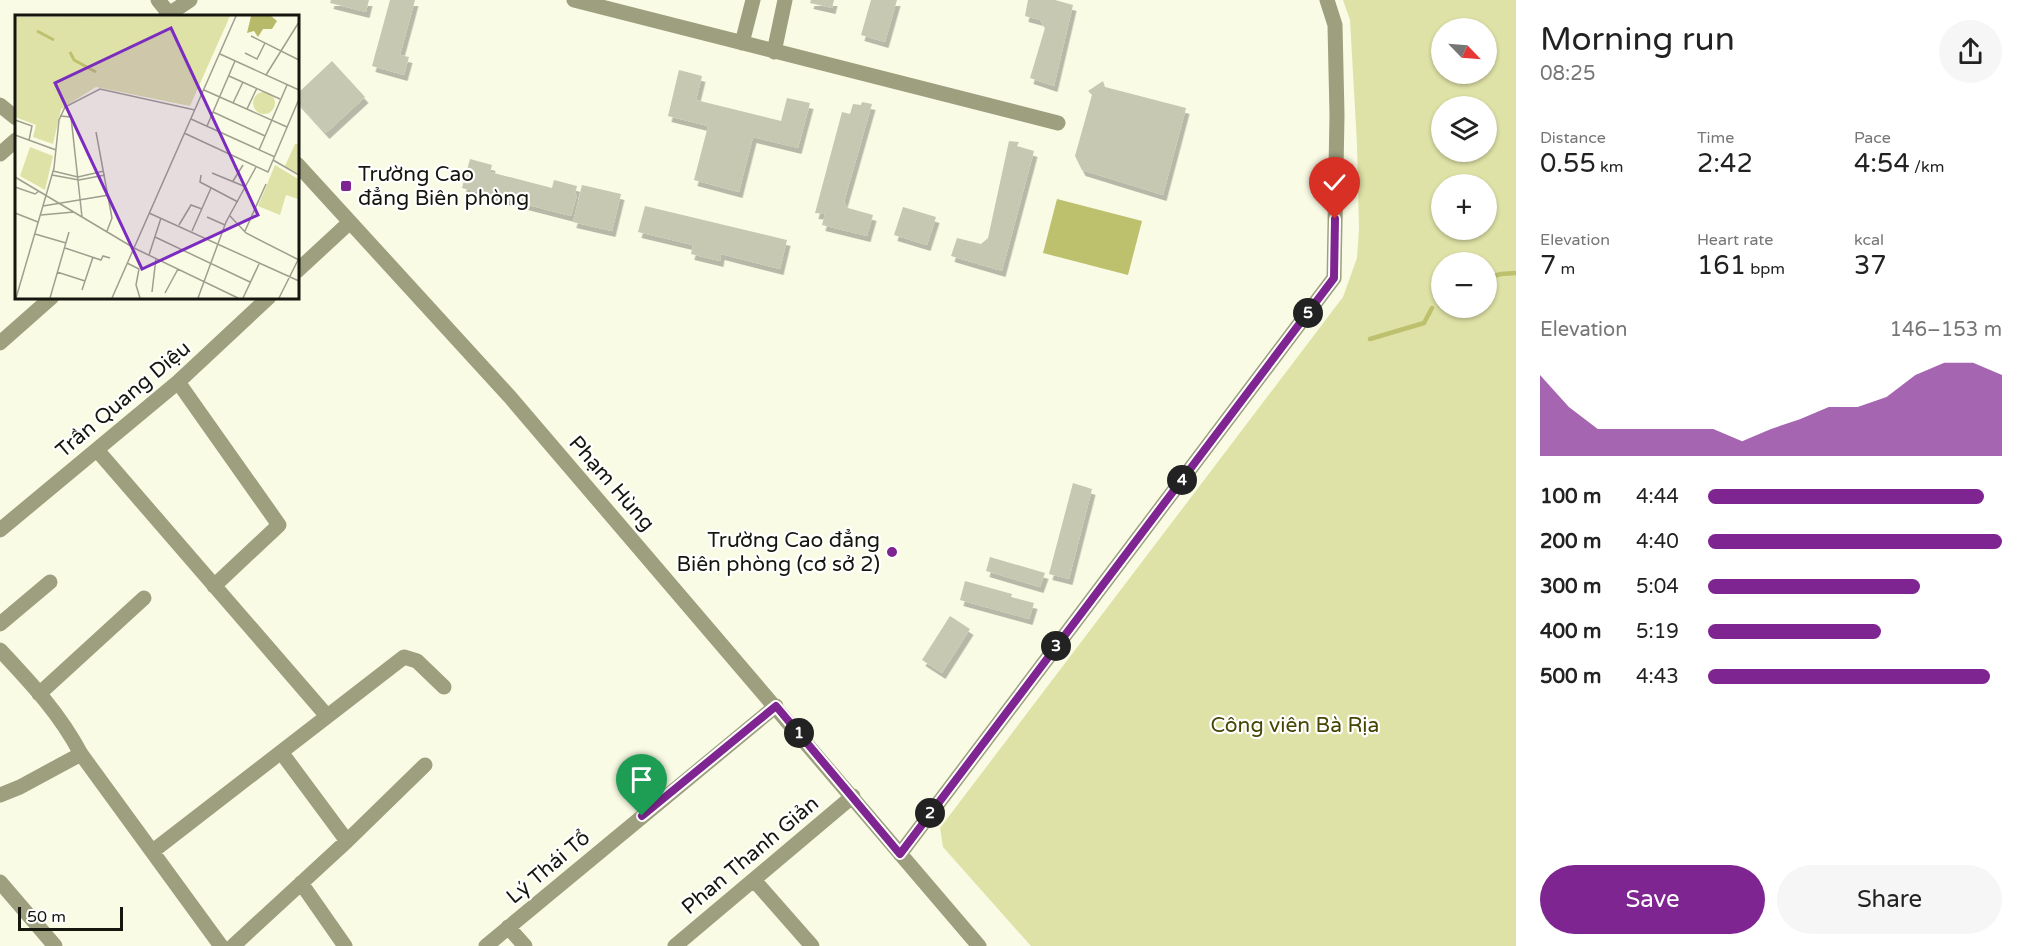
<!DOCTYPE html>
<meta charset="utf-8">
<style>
:root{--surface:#fff;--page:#f6f6f6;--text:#222;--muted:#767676;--accent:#7f2591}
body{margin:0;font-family:"Varela Round",sans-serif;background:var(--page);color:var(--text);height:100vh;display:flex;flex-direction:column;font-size:22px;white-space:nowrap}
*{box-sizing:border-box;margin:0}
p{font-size:20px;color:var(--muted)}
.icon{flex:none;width:33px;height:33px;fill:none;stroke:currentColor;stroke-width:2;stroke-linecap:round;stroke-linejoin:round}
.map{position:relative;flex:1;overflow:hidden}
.side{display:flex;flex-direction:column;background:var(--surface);width:510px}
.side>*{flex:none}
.needle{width:39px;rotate:115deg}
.buttons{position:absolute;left:1431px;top:18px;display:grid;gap:12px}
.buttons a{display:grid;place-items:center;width:66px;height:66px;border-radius:50%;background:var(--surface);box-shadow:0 2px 4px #0004;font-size:30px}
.scale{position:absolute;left:18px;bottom:15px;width:105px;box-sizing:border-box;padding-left:6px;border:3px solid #15160e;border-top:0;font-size:16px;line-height:21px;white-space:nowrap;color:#15160e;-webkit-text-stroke:4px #fff;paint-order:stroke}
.pin{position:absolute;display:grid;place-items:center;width:51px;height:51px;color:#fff;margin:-62px -26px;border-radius:50% 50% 50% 0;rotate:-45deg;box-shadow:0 0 6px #0007}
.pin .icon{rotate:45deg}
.km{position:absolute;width:30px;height:30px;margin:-15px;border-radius:50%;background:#222;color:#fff;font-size:16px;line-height:30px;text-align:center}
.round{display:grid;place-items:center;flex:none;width:63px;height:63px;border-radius:32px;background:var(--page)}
.overview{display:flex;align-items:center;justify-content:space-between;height:102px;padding:0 24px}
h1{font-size:33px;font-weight:600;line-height:45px}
.stats{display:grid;grid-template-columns:repeat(3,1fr);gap:9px;height:102px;padding:6px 24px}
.stats div{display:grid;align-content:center}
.stats b{font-size:26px;font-weight:600}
.stats small{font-size:16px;font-weight:400}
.stats p{font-size:16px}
.chart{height:168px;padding:12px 24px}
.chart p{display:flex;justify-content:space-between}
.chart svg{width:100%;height:108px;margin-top:6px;fill:var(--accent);opacity:.7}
.action{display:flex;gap:12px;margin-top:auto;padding:12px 24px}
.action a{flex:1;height:69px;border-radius:36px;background:var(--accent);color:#fff;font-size:24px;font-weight:600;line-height:69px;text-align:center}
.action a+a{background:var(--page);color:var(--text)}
ul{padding:0 24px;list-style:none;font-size:20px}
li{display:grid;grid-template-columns:96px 72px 1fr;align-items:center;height:45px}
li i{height:15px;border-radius:8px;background:var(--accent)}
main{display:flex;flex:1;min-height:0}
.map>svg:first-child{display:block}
.green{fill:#dfe2a6;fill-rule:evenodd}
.water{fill:#bdc06d}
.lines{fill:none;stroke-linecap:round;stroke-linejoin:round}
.stream{stroke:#bdc06d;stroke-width:4.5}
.building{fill:#c6c8b1;filter:url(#shadow)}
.minor{stroke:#9d9f7e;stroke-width:15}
.route-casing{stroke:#fff;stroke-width:12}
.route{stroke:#7f2591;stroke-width:8}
.poi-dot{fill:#7f2591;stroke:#fff;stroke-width:2}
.labels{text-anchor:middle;stroke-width:4.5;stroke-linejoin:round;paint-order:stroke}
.poi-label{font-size:21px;fill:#15160e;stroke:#fff;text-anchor:start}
.street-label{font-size:21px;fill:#15160e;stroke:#fff}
.park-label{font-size:21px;fill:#454603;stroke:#fff}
.inset-river{fill:none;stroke:#bdc06d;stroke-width:3}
.inset-road{fill:none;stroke:#9e9f8e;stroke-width:1.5}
.view{fill:#7b2cbf;fill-opacity:0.15;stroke:#7b2cbf;stroke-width:3}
.inset-edge{fill:none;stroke:#15160e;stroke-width:3}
</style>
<main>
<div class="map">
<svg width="1516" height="946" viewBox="0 0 1516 946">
<defs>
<filter id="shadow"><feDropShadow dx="3.5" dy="6" stdDeviation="0" flood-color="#0004"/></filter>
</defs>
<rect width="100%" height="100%" fill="#f9fbe4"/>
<path class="green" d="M 1343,0 L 1516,0 L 1516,946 L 1031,946 L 943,847 L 940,828 L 1343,297 L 1357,258 L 1359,229 L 1357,144 L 1350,20 ZM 1442,28 L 1486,28 L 1486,74 L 1442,74 ZM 1442,106 L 1486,106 L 1486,152 L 1442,152 ZM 1442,184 L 1486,184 L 1486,230 L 1442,230 ZM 1442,262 L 1486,262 L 1486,308 L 1442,308 Z"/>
<path class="water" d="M 1057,199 L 1142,221 L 1128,275 L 1043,253 Z"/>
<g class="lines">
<path class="stream" d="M 1486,278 L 1501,274 L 1516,273
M 1370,339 L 1424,323 L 1432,308"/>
</g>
<path class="building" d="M 331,0 L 369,0 L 366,12 L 330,3 Z
M 390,0 L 415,0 L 400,55 L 409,57 L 404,75 L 372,66 Z
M 811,0 L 834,0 L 832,8 L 810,3 Z
M 871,0 L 897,0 L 885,42 L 861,35 Z
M 1028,0 L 1055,0 L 1073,5 L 1054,86 L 1030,78 L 1045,28 L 1040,20 L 1025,16 Z
M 332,61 L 365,97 L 326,133 L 297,101 L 297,94 Z
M 679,70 L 702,76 L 696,100 L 781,121 L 787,98 L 810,103 L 798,148 L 753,137 L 739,192 L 694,180 L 708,126 L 668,116 Z
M 1103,81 L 1105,87 L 1186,108 L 1163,195 L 1082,170 L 1075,156 L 1092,95 L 1088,91 Z
M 862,102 L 872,104 L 844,202 L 848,208 L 873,215 L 867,236 L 822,225 L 825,214 L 815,213 L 842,112 L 850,114 L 853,104 L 861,105 Z
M 1009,141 L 1019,142 L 1017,146 L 1034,151 L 1002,271 L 951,256 L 957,238 L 981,244 L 988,238 Z
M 470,159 L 492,165 L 490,172 L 552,188 L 554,180 L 577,186 L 575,194 L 577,195 L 571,216 L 462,188 Z
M 582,185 L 621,194 L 612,231 L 573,222 Z
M 645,206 L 787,240 L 780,269 L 721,254 L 720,261 L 691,254 L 693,245 L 638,232 Z
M 903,207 L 936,217 L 927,245 L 894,235 Z
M 1073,483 L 1092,489 L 1069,579 L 1049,574 Z
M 990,557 L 1045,573 L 1040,587 L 986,571 Z
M 965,581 L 1012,594 L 1011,597 L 1034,603 L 1029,619 L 960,600 Z
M 950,616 L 970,629 L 942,673 L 922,660 Z"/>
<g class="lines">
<path class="minor" d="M 158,0 L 171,16
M 574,0 L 1058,123
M 166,16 L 190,0
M 742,43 L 753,0
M 774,52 L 785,0
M 0,105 L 16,118
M 0,154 L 16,140
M 297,164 L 510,397 L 979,946
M 297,271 L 350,222
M 0,343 L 52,297
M 178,382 L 279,525 L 214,586
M 97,450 L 327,716
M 0,530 L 178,382 L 269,297
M 0,624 L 50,582
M 0,650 C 31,683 60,714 81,754 L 221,946
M 39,694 L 144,598
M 281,752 L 347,841
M 0,795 L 20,787 L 81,754
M 153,851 L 404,657 L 417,661 L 444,687
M 900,854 L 1334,278 L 1337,115 L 1335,25 L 1327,0
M 754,880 L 812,946
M 0,882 L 55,946
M 301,883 L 345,946
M 508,927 L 525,946
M 233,946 L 347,841 L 425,765
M 486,946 L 776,706
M 675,946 L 853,796"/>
</g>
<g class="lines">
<g class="route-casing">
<path id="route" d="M 642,816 L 776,706 L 900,854 L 1334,278 L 1335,219"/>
</g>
<use href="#route" class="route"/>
</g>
<g class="poi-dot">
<rect x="340" y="180" width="12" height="12" rx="3"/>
<circle cx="892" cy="552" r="6"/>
</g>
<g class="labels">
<g class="poi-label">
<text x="358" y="181">Trường Cao<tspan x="358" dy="24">đẳng Biên phòng</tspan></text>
<text x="880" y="547" text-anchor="end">Trường Cao đẳng<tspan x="880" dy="24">Biên phòng (cơ sở 2)</tspan></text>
</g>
<g class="street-label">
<text transform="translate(123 399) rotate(-40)" y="7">Trần Quang Diệu</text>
<text transform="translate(612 483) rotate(49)" y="7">Phạm Hùng</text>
<text transform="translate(750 855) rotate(-40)" y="7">Phan Thanh Giản</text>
<text transform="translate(548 867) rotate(-40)" y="7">Lý Thái Tổ</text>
</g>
<g class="park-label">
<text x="1295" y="732">Công viên Bà Rịa</text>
</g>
</g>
<g transform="translate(15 15)">
<rect width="284" height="284" fill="#f9fbe4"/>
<path d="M 215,1 L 175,91 L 81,72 L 46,94 L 38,129 L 18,122 L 21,110 L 0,102 L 0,2 ZM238 88a11 11 0 1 1 22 0a11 11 0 1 1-22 0ZM 280,129 L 283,129 L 283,158 L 270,151 ZM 15,132 L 38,141 L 30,175 L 5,161 ZM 260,150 L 283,164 L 283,184 L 271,180 L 265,200 L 243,191 Z" fill="#dfe2a6"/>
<path d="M 236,1 L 256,1 L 262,6 L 257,14 L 248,14 L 243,22 L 239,16 L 232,18 Z" fill="#b7ba68"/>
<path class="inset-river" d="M 22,16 L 39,25M 55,37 L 59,45 L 81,57"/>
<path class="inset-road" d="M 236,21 L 284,45M 230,38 L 242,44 L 250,28M 205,39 L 284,75M 251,60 L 284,7M 214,61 L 265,84M 189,75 L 272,112M 218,88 L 228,67M 232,94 L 242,73M 198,97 L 250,121M 45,101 L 56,102 L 67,202M 176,104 L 260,142M 0,105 L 17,111 L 14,125M 192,111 L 220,46M 81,117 L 97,203 L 92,216M 169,118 L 253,157 L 284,84M 0,120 L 41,135M 244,135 L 272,70M 258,145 L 284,160M 38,156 L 63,162 L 89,156M 197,158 L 231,172M 37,160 L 64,165 L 90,160M 186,160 L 185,167 L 223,187M 0,162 L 119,233 L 223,283M 218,166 L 228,150M 0,172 L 20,179 L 24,176M 28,191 L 94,180M 0,198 L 23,207M 134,198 L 284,266M 26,200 L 59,197M 215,201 L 231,218 L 284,245M 192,202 L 210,210M 164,210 L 176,190 L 187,194M 177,216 L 196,173M 230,216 L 251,169M 20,219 L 51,228M 140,222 L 235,267M 50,233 L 86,245 L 88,241 L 95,243M 134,240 L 146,203M 112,248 L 124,254 L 121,270 L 125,283M 42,257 L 70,266M 67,275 L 78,242M 137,277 L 141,243M 150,278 L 163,254M 1,283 L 39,153 L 44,105 L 50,92 L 85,74 L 180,95M 35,283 L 54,217M 97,283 L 221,1M 183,283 L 211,207 L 241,152M 228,283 L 244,249M 264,283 L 284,243"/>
<path class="view" d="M 156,13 L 243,200 L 127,254 L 40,68 Z"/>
<rect width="284" height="284" class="inset-edge"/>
</g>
</svg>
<div class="buttons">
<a><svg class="needle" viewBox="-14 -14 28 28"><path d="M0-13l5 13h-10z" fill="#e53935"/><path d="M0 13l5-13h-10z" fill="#767676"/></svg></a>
<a><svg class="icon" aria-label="layers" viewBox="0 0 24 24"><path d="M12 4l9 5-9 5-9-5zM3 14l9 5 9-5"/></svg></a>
<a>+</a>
<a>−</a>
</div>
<div class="scale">50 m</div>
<div class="pin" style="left:642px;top:816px;background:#1e9e55"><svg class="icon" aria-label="arrive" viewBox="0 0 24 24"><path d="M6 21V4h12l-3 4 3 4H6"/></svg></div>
<div class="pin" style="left:1335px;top:219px;background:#d93025"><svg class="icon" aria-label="check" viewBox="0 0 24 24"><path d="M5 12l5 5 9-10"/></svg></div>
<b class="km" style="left:799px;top:733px">1</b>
<b class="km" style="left:930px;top:813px">2</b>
<b class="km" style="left:1056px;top:646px">3</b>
<b class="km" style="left:1182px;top:480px">4</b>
<b class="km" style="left:1308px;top:313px">5</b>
</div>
<section class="side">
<div class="overview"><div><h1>Morning run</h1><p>08:25</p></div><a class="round"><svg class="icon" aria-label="share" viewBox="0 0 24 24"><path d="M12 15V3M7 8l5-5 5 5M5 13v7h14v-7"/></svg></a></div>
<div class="stats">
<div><p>Distance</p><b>0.55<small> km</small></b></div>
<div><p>Time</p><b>2:42</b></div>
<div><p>Pace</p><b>4:54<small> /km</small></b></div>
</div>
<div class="stats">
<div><p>Elevation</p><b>7<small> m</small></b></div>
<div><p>Heart rate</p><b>161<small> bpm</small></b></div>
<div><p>kcal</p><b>37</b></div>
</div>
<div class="chart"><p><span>Elevation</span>146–153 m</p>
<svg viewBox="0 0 160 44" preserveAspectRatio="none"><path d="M0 44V11L10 24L20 33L30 33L40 33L50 33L60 33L70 38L80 33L90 29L100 24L110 24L120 20L130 11L140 6L150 6L160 11V44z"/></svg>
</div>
<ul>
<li><b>100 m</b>4:44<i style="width:94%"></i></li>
<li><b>200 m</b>4:40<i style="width:100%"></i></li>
<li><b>300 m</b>5:04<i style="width:72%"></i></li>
<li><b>400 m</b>5:19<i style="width:59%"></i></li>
<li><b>500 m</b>4:43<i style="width:96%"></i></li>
</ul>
<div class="action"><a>Save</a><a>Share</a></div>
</section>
</main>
